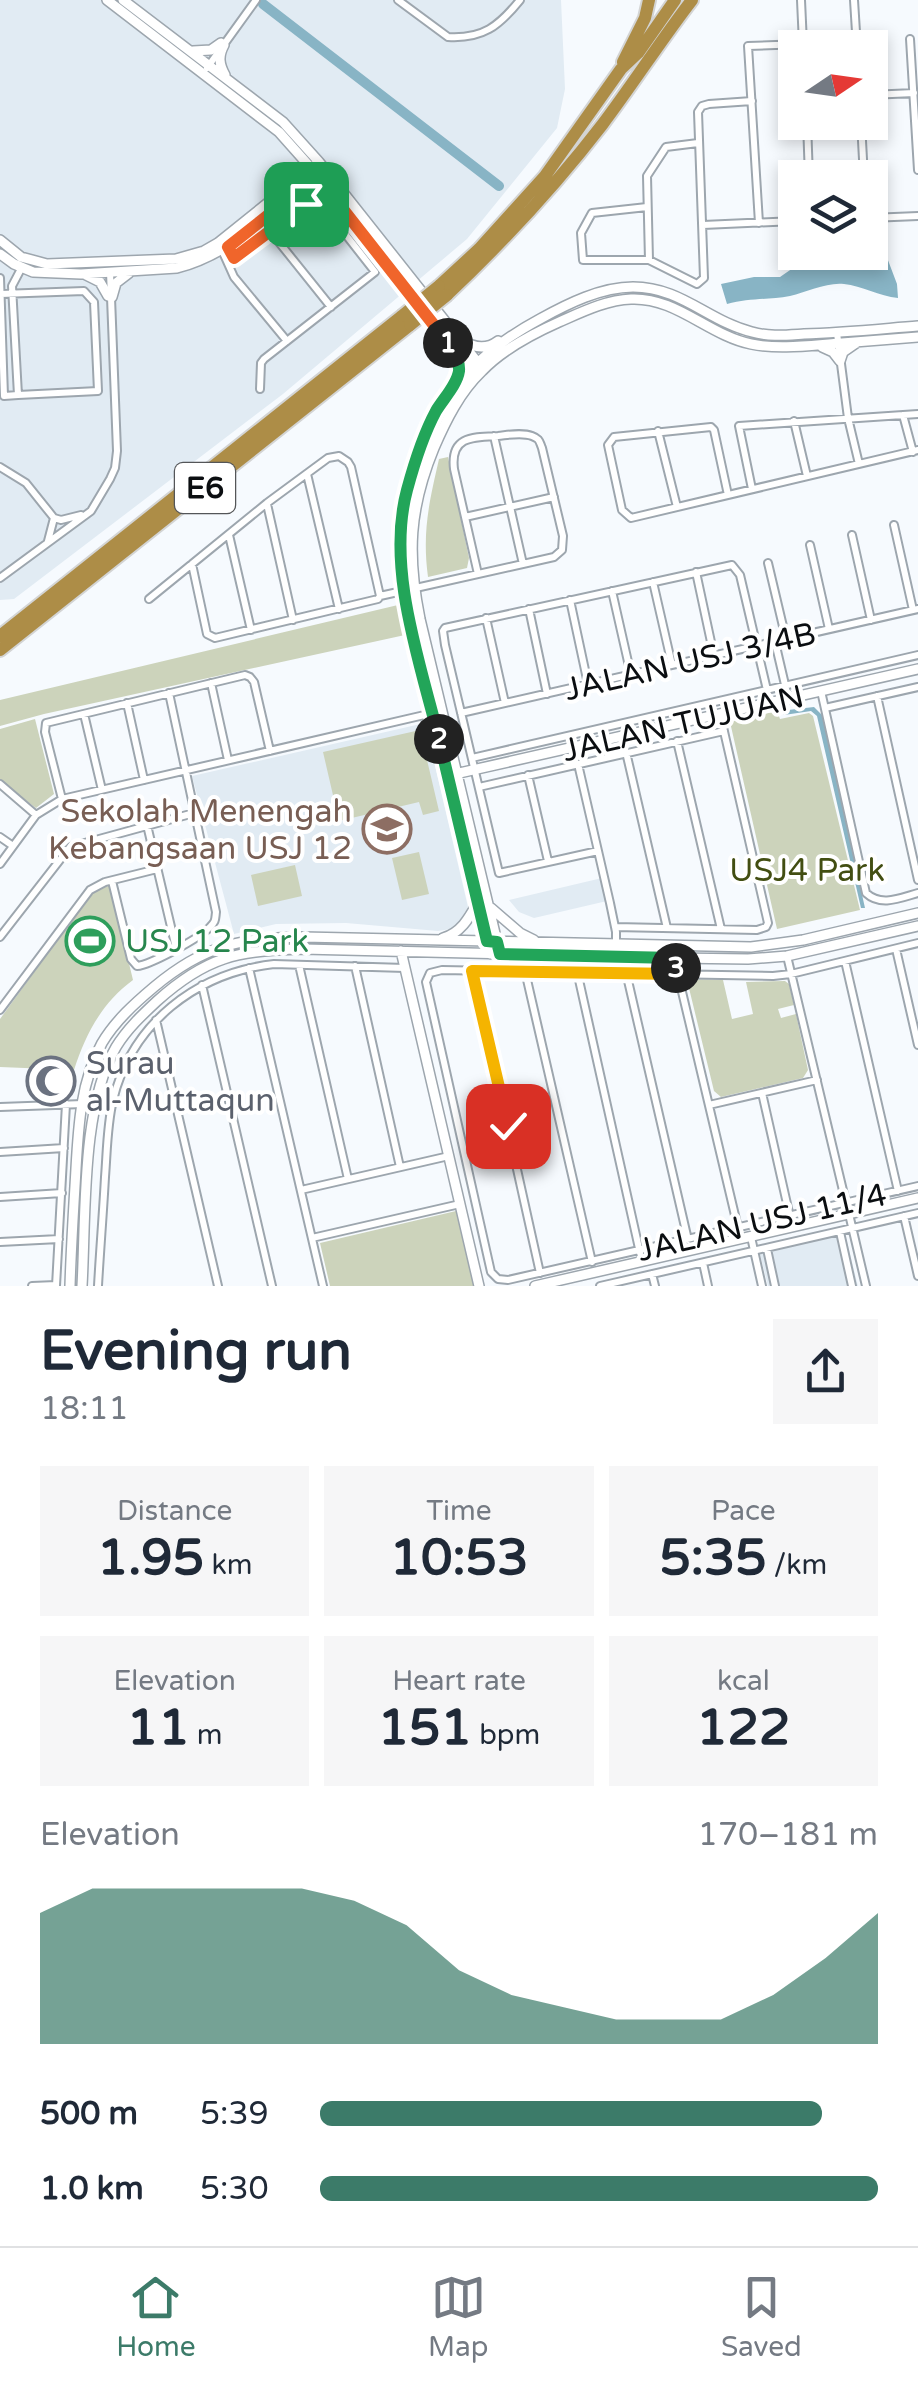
<!DOCTYPE html>
<meta charset="utf-8">
<style>
:root{--surface:#fff;--page:#f6f6f7;--text:#1f2937;--muted:#747a83;--line:#e0e1e3;--accent:#3c7b69}
body{margin:0;font-family:"Varela Round",sans-serif;background:var(--page);color:var(--text);height:100vh;display:flex;flex-direction:column;font-size:38px;white-space:nowrap}
*{box-sizing:border-box;margin:0}
p{font-size:32px;color:var(--muted)}
.icon{flex:none;width:55px;height:55px;fill:none;stroke:currentColor;stroke-width:2;stroke-linecap:round;stroke-linejoin:round}
.map{position:relative;height:1286px;overflow:hidden}
.side{display:flex;flex-direction:column;background:var(--surface);flex:1}
.side>*{flex:none}
.needle{width:65px;rotate:77deg}
.controls{position:absolute;left:778px;top:30px;display:grid;gap:20px}
.controls a{display:grid;place-items:center;width:110px;height:110px;border-radius:0px;background:var(--surface);box-shadow:0 5px 15px #0003;font-size:50px}
.pin{position:absolute;display:grid;place-items:center;width:85px;height:85px;color:#fff;margin:-42px;border-radius:20px;box-shadow:0 5px 15px #0006}
.km{position:absolute;width:50px;height:50px;margin:-25px;border-radius:50%;background:#222;color:#fff;font-size:28px;line-height:50px;text-align:center}
.round{display:grid;place-items:center;flex:none;width:105px;height:105px;border-radius:0px;background:var(--page)}
.overview{display:flex;align-items:center;justify-content:space-between;height:170px;padding:0 40px}
h1{font-size:55px;font-weight:700;line-height:75px}
.stats{display:grid;grid-template-columns:repeat(3,1fr);gap:15px;height:170px;padding:10px 40px}
.stats div{display:grid;align-content:center;border-radius:0px;background:var(--page);text-align:center}
.stats b{font-size:50px;font-weight:700}
.stats small{font-size:28px;font-weight:400}
.stats p{font-size:28px}
.chart{height:280px;padding:20px 40px}
.chart p{display:flex;justify-content:space-between}
.chart svg{width:100%;height:180px;margin-top:10px;fill:var(--accent);opacity:.7}
ul{padding:0 40px;list-style:none;font-size:32px}
li{display:grid;grid-template-columns:160px 120px 1fr;align-items:center;height:75px}
li i{height:25px;border-radius:12px;background:var(--accent)}
.menu{display:flex;justify-content:space-around;align-items:center;height:140px;border-top:2px solid var(--line);background:var(--surface);font-size:28px;color:var(--muted)}
.menu a{display:grid;justify-items:center;gap:5px}
.menu .current{color:var(--accent)}
.map>svg:first-child{display:block}
.built{fill:#e1ebf3}
.green{fill:#ccd3bb}
.water{fill:#88b4c5}
.lines{fill:none;stroke-linecap:round;stroke-linejoin:round}
.river{stroke:#88b4c5;stroke-width:10}
.street-casing{stroke:#9da6ae;stroke-width:10}
.secondary-casing{stroke:#9da6ae;stroke-width:12}
.highway-casing{stroke:#d3d4d4;stroke-width:16}
.street{stroke:#fff;stroke-width:6}
.secondary{stroke:#fff;stroke-width:9}
.highway{stroke:#ad8d47;stroke-width:12}
.highway-bridge-casing{stroke:#d3d4d4;stroke-width:16;stroke-linecap:butt}
.highway-bridge{stroke:#ad8d47;stroke-width:12}
.split-1-casing{stroke:#fff;stroke-width:20}
.split-2-casing{stroke:#fff;stroke-width:20}
.split-3-casing{stroke:#fff;stroke-width:20}
.split-4-casing{stroke:#fff;stroke-width:20}
.split-1{stroke:#f0652b;stroke-width:12}
.split-2{stroke:#22a559;stroke-width:12}
.split-3{stroke:#22a559;stroke-width:12}
.split-4{stroke:#f5b400;stroke-width:12}
.labels{text-anchor:middle;stroke-width:8;stroke-linejoin:round;paint-order:stroke}
.shield{fill:#fff;stroke:#545658;stroke-width:2.5}
.shield-label{font-size:30px;font-weight:bold;fill:#0b0e11}
.street-label{font-size:32px;fill:#0b0e11;stroke:#fff}
.education-label{font-size:32px;fill:#785e54;stroke:#fff;text-anchor:end}
.park-label{font-size:32px;fill:#424e12;stroke:#fff}
.leisure-label{font-size:32px;fill:#27864d;stroke:#fff;text-anchor:start}
.worship-label{font-size:32px;fill:#5b616d;stroke:#fff;text-anchor:start}
</style>
<div class="map">
<svg width="918" height="1286" viewBox="0 0 918 1286">
<rect width="100%" height="100%" fill="#f6fafe"/>
<path class="built" d="M 0,0 L 561,0 L 565,89 L 557,128 L 467,239 L 283,394 L 14,599 L 0,600 Z
M 425,723 L 468,907 L 459,922 L 451,929 L 438,931 L 346,923 L 276,924 L 234,934 L 192,776 Z
M 602,878 L 607,901 L 534,918 L 519,912 L 509,900 Z
M 843,1226 L 858,1286 L 768,1286 L 758,1246 Z"/>
<path class="green" d="M 448,457 L 469,558 L 467,568 L 428,577 C 422,532 429,503 439,459 Z
M 398,605 L 405,635 L 44,714 L 0,726 L 0,700 Z
M 777,711 L 780,719 L 809,713 L 813,716 L 860,910 L 777,929 L 730,722 Z
M 35,719 L 54,794 L 36,808 L 0,781 L 0,729 Z
M 420,730 L 439,811 L 423,815 L 419,802 L 339,821 L 323,752 Z
M 419,852 L 429,894 L 402,900 L 392,858 Z
M 295,865 L 302,896 L 258,906 L 251,875 Z
M 110,885 L 133,980 C 102,1003 86,1033 74,1070 L 0,1067 L 0,1019 L 85,902 L 93,893 Z
M 692,979 L 723,980 L 732,1019 L 753,1014 L 746,982 L 785,981 L 789,984 L 794,1005 L 778,1009 L 781,1018 L 796,1014 L 808,1070 L 803,1078 L 721,1097 L 714,1091 L 688,984 Z
M 456,1211 L 474,1286 L 330,1286 L 320,1243 Z"/>
<path class="water" d="M 870,243 L 883,247 L 897,284 L 898,298 C 879,296 862,286 844,284 C 827,282 807,292 790,296 C 768,300 749,298 727,304 L 721,284 L 754,277 L 780,277 L 793,268 L 804,253 L 870,252 Z
M 781,706 L 788,710 L 814,707 L 822,715 L 865,908 L 861,908 L 817,716 L 811,711 L 784,715 L 775,708 Z"/>
<g class="lines">
<path class="river" d="M 263,4 L 499,186"/>
<g class="street-casing">
<path id="street" d="M 398,0 L 448,37 C 483,39 499,26 520,0
M 801,0 L 803,44
M 854,0 L 857,48
M 910,39 L 918,170
M 207,68 L 256,0
M 870,95 L 914,93
M 807,122 L 809,178
M 861,122 L 864,178
M 647,207 L 592,213 L 581,233 L 583,260 L 649,260 L 697,284 L 704,278 L 698,112 L 702,106 L 709,104 L 752,101
M 870,218 L 918,216
M 759,223 L 748,46 L 857,42
M 703,225 L 795,221
M 270,231 L 331,307
M 221,248 L 234,277 L 287,341
M 649,260 L 647,176 L 666,147 L 698,143
M 228,263 L 313,201 L 321,203 L 375,272 L 264,359 L 261,363 L 260,389
M 0,278 L 4,396 L 18,395 L 12,286 L 22,267
M 1,294 L 84,291 L 94,302 L 98,391 L 18,395
M 837,333 L 848,418 L 859,464
M 903,415 L 913,452
M 794,421 L 807,476
M 658,431 L 677,507
M 494,436 L 523,564
M 0,467 L 26,483 L 54,518 L 61,520 L 81,515
M 307,474 L 339,609
M 752,489 L 739,426 L 918,414
M 728,495 L 714,430 L 711,427 L 614,437 L 608,445 L 622,510 L 631,518 L 918,450
M 267,504 L 293,620
M 465,517 L 554,497
M 894,525 L 913,610
M 229,535 L 251,630
M 852,535 L 871,620
M 48,541 L 54,518
M 810,545 L 829,629
M 768,563 L 786,639
M 192,564 L 207,634 L 215,638 L 378,599 L 380,596 L 554,557 L 562,550 L 563,536 L 542,448 C 539,441 540,439 532,436 C 522,432 508,435 498,436 C 473,437 450,436 454,469 L 478,574
M 696,572 L 714,656
M 0,578 L 91,511 L 110,479 L 115,468 L 117,451 L 110,272
M 653,582 L 672,665
M 612,591 L 631,675
M 149,599 L 267,503 L 328,458 L 339,456 L 348,462 L 351,467 L 380,596
M 570,600 L 588,684
M 529,609 L 547,694
M 486,618 L 505,703
M 775,642 L 786,689
M 211,683 L 228,760
M 821,691 L 866,893 C 881,907 900,898 918,893
M 877,696 L 918,880
M 127,703 L 144,780
M 825,708 L 918,687
M 461,713 L 918,609
M 84,714 L 102,790
M 677,741 L 721,929
M 626,752 L 667,928
M 472,758 L 918,655
M 578,764 L 610,903 L 616,932 L 616,943
M 528,775 L 548,861
M 0,784 L 36,815
M 479,787 L 724,731
M 62,799 L 45,732 L 46,723 L 245,675 L 250,677 L 254,682 L 270,751
M 147,825 L 176,948
M 0,837 L 13,846
M 598,851 L 499,873 L 445,645 L 443,631 L 445,628 L 732,565 L 740,575 L 767,690
M 0,864 L 36,815 L 62,799 L 433,713
M 112,881 L 131,959 L 137,966 C 150,965 200,938 210,927 C 216,921 215,920 216,912 L 169,693
M 615,927 L 757,930 L 766,927 L 768,923 L 720,714
M 0,937 L 70,847 L 194,813
M 918,943 L 791,974 L 773,976 L 442,970 L 430,973 L 426,982 L 491,1272 L 498,1279 L 508,1280 L 918,1186
M 896,949 L 918,1045
M 787,956 L 846,1203
M 674,958 L 738,1228
M 845,961 L 898,1191
M 299,965 L 348,1179
M 355,966 L 400,1167
M 249,968 L 323,1286
M 473,971 L 540,1273
M 525,971 L 592,1262
M 577,971 L 640,1253
M 626,972 L 688,1240
M 202,985 L 272,1286
M 0,1010 L 90,890 L 105,882 L 157,869
M 156,1020 L 218,1286
M 762,1093 L 790,1217
M 709,1105 L 817,1080
M 0,1107 L 83,1104
M 0,1152 L 64,1148
M 301,1190 L 449,1156
M 0,1197 L 62,1193
M 849,1214 L 866,1286
M 904,1216 L 918,1276
M 840,1232 L 852,1286
M 751,1237 L 762,1286
M 312,1238 L 460,1204
M 0,1242 L 59,1239
M 767,1249 L 775,1286
M 703,1263 L 708,1286
M 652,1274 L 655,1286
M 32,1286 L 56,1285
M 56,1286 L 66,1104
M 98,1286 C 100,1250 103,1214 105,1177 C 107,1152 107,1125 113,1100 C 132,1023 196,973 274,964 L 405,968
M 600,1286 L 918,1213"/>
</g>
<g class="secondary-casing">
<path id="secondary" d="M 107,0 L 279,132 L 311,168 L 476,373
M 123,0 L 283,122 L 319,162 L 479,364
M 224,45 C 218,56 219,64 225,75
M 193,51 L 211,50 L 221,43
M 300,190 L 331,194
M 0,240 L 21,257 L 47,264 L 176,259 L 204,251 L 218,243 L 315,165
M 0,254 L 14,264 L 33,272 L 81,274 L 177,268 C 232,254 274,210 318,176
M 86,275 L 100,282 L 108,296
M 112,297 L 116,283 L 129,273
M 462,340 C 474,348 486,350 498,341
M 822,347 L 833,352 L 840,361 L 843,352 L 856,343
M 452,386 L 459,369 L 454,354
M 455,774 L 918,669
M 491,908 L 520,933 L 534,940
M 443,938 C 461,933 469,918 478,902
M 498,946 L 420,619 C 407,555 409,509 434,448 C 446,420 460,392 482,371 C 503,349 532,334 559,322 C 582,312 606,300 631,299 C 676,297 708,335 751,344 C 780,350 812,345 842,343 C 867,341 893,339 918,337
M 401,951 L 479,1286
M 490,954 L 411,621 C 406,599 400,577 400,554 C 397,488 427,416 473,368 C 492,347 516,332 540,319 C 567,304 601,287 633,287 C 681,287 708,321 752,332 C 769,337 787,335 804,334 C 842,333 880,329 918,326
M 70,1286 C 71,1253 73,1219 75,1186 C 78,1138 78,1086 102,1043 C 115,1021 135,1003 154,987 C 204,945 240,938 303,937 L 751,947 L 803,940 L 918,913
M 82,1286 C 86,1216 81,1107 116,1047 C 127,1029 142,1015 157,1001 C 206,957 238,950 303,949 L 674,958 L 748,959 L 787,956 L 918,926
M 535,1286 L 918,1198"/>
</g>
<g class="highway-casing">
<path id="highway" d="M 623,62 L 645,18 L 649,0
M 439,286 L 479,249 L 545,176 L 621,69 L 638,53 L 675,0
M 447,295 C 503,242 555,186 602,125 C 633,84 661,40 692,0
M 0,636 L 402,316
M 0,650 L 410,325"/>
</g>
<use href="#street" class="street"/>
<use href="#secondary" class="secondary"/>
<use href="#highway" class="highway"/>
<g class="highway-bridge-casing">
<path id="highway-bridge" d="M 402,316 L 439,286
M 410,325 L 447,295"/>
</g>
<use href="#highway-bridge" class="highway-bridge"/>
</g>
<g class="lines">
<g class="split-1-casing">
<path id="split-1" d="M 306,204 L 234,258 L 228,247 L 300,190 L 331,194 L 448,343"/>
</g>
<g class="split-2-casing">
<path id="split-2" d="M 439,739 C 420,662 386,568 407,490 C 414,464 423,435 436,411 C 443,399 457,385 459,371 C 460,360 453,352 448,343"/>
</g>
<g class="split-3-casing">
<path id="split-3" d="M 439,739 L 487,941 L 497,942 L 500,954 L 674,958 L 676,968"/>
</g>
<g class="split-4-casing">
<path id="split-4" d="M 508,1126 L 472,971 L 678,974 L 676,968"/>
</g>
<use href="#split-1" class="split-1"/>
<use href="#split-2" class="split-2"/>
<use href="#split-3" class="split-3"/>
<use href="#split-4" class="split-4"/>
</g>
<defs>
<g id="school-ring" transform="scale(2.5)"><circle r="9.5" fill="#fff" stroke="#8d6e63" stroke-width="1.5"/><path d="M0-5L7-2L0 1L-7-2ZM-4 1L0 2.5L4 1V4Q0 6-4 4Z" fill="#8d6e63"/></g>
<g id="stadium-ring" transform="scale(2.5)"><circle r="9.5" fill="#fff" stroke="#2e9e5b" stroke-width="1.5"/><path d="M0-5a6.5 5 0 1 0 0 10a6.5 5 0 1 0 0-10ZM-3.5-1.8h7v3.6h-7Z" fill="#2e9e5b"/></g>
<g id="mosque-ring" transform="scale(2.5)"><circle r="9.5" fill="#fff" stroke="#6b7280" stroke-width="1.5"/><path d="M3.5-4.9A6 6 0 1 0 3.5 4.9A5 5 0 1 1 3.5-4.9Z" fill="#6b7280"/></g>
</defs>
<g fill-rule="evenodd">
<use href="#school-ring" x="387" y="829"/>
<use href="#stadium-ring" x="90" y="941"/>
<use href="#mosque-ring" x="51" y="1081"/>
</g>
<g class="labels">
<rect class="shield" x="175" y="463" width="60" height="50" rx="8"/>
<g class="shield-label">
<text x="205" y="498">E6</text>
</g>
<g class="street-label">
<text transform="translate(690 661) rotate(-13)" y="11">JALAN USJ 3/4B</text>
<text transform="translate(683 723) rotate(-13)" y="11">JALAN TUJUAN</text>
<text transform="translate(762 1222) rotate(-13)" y="11">JALAN USJ 11/4</text>
</g>
<g class="education-label">
<text x="352" y="822">Sekolah Menengah<tspan x="352" dy="37">Kebangsaan USJ 12</tspan></text>
</g>
<g class="park-label">
<text x="807" y="881">USJ4 Park</text>
</g>
<g class="leisure-label">
<text x="125" y="952">USJ 12 Park</text>
</g>
<g class="worship-label">
<text x="86" y="1074">Surau<tspan x="86" dy="37">al-Muttaqun</tspan></text>
</g>
</g>
</svg>
<div class="controls">
<a><svg class="needle" viewBox="-14 -14 28 28"><path d="M0-13l5 13h-10z" fill="#e53935"/><path d="M0 13l5-13h-10z" fill="#747a83"/></svg></a>
<a><svg class="icon" aria-label="layers" viewBox="0 0 24 24"><path d="M12 4l9 5-9 5-9-5zM3 14l9 5 9-5"/></svg></a>
</div>
<div class="pin" style="left:306px;top:204px;background:#1e9e55"><svg class="icon" aria-label="arrive" viewBox="0 0 24 24"><path d="M6 21V4h12l-3 4 3 4H6"/></svg></div>
<div class="pin" style="left:508px;top:1126px;background:#d93025"><svg class="icon" aria-label="check" viewBox="0 0 24 24"><path d="M5 12l5 5 9-10"/></svg></div>
<b class="km" style="left:448px;top:343px">1</b>
<b class="km" style="left:439px;top:739px">2</b>
<b class="km" style="left:676px;top:968px">3</b>
</div>
<section class="side">
<div class="overview"><div><h1>Evening run</h1><p>18:11</p></div><a class="round"><svg class="icon" aria-label="share" viewBox="0 0 24 24"><path d="M12 15V3M7 8l5-5 5 5M5 13v7h14v-7"/></svg></a></div>
<div class="stats">
<div><p>Distance</p><b>1.95<small> km</small></b></div>
<div><p>Time</p><b>10:53</b></div>
<div><p>Pace</p><b>5:35<small> /km</small></b></div>
</div>
<div class="stats">
<div><p>Elevation</p><b>11<small> m</small></b></div>
<div><p>Heart rate</p><b>151<small> bpm</small></b></div>
<div><p>kcal</p><b>122</b></div>
</div>
<div class="chart"><p><span>Elevation</span>170–181 m</p>
<svg viewBox="0 0 160 44" preserveAspectRatio="none"><path d="M0 44V12L10 6L20 6L30 6L40 6L50 6L60 9L70 15L80 26L90 32L100 35L110 38L120 38L130 38L140 32L150 23L160 12V44z"/></svg>
</div>
<ul>
<li><b>500 m</b>5:39<i style="width:90%"></i></li>
<li><b>1.0 km</b>5:30<i style="width:100%"></i></li>
</ul>
</section>
<nav class="menu">
<a class="current"><svg class="icon" aria-label="home" viewBox="0 0 24 24"><path d="M3 11l9-7 9 7M6 9v11h12V9"/></svg>Home</a>
<a><svg class="icon" aria-label="map" viewBox="0 0 24 24"><path d="M3 6l6-2 6 2 6-2v14l-6 2-6-2-6 2zM9 4v14M15 6v14"/></svg>Map</a>
<a><svg class="icon" aria-label="saved" viewBox="0 0 24 24"><path d="M7 4h10v16l-5-4-5 4z"/></svg>Saved</a>
</nav>
